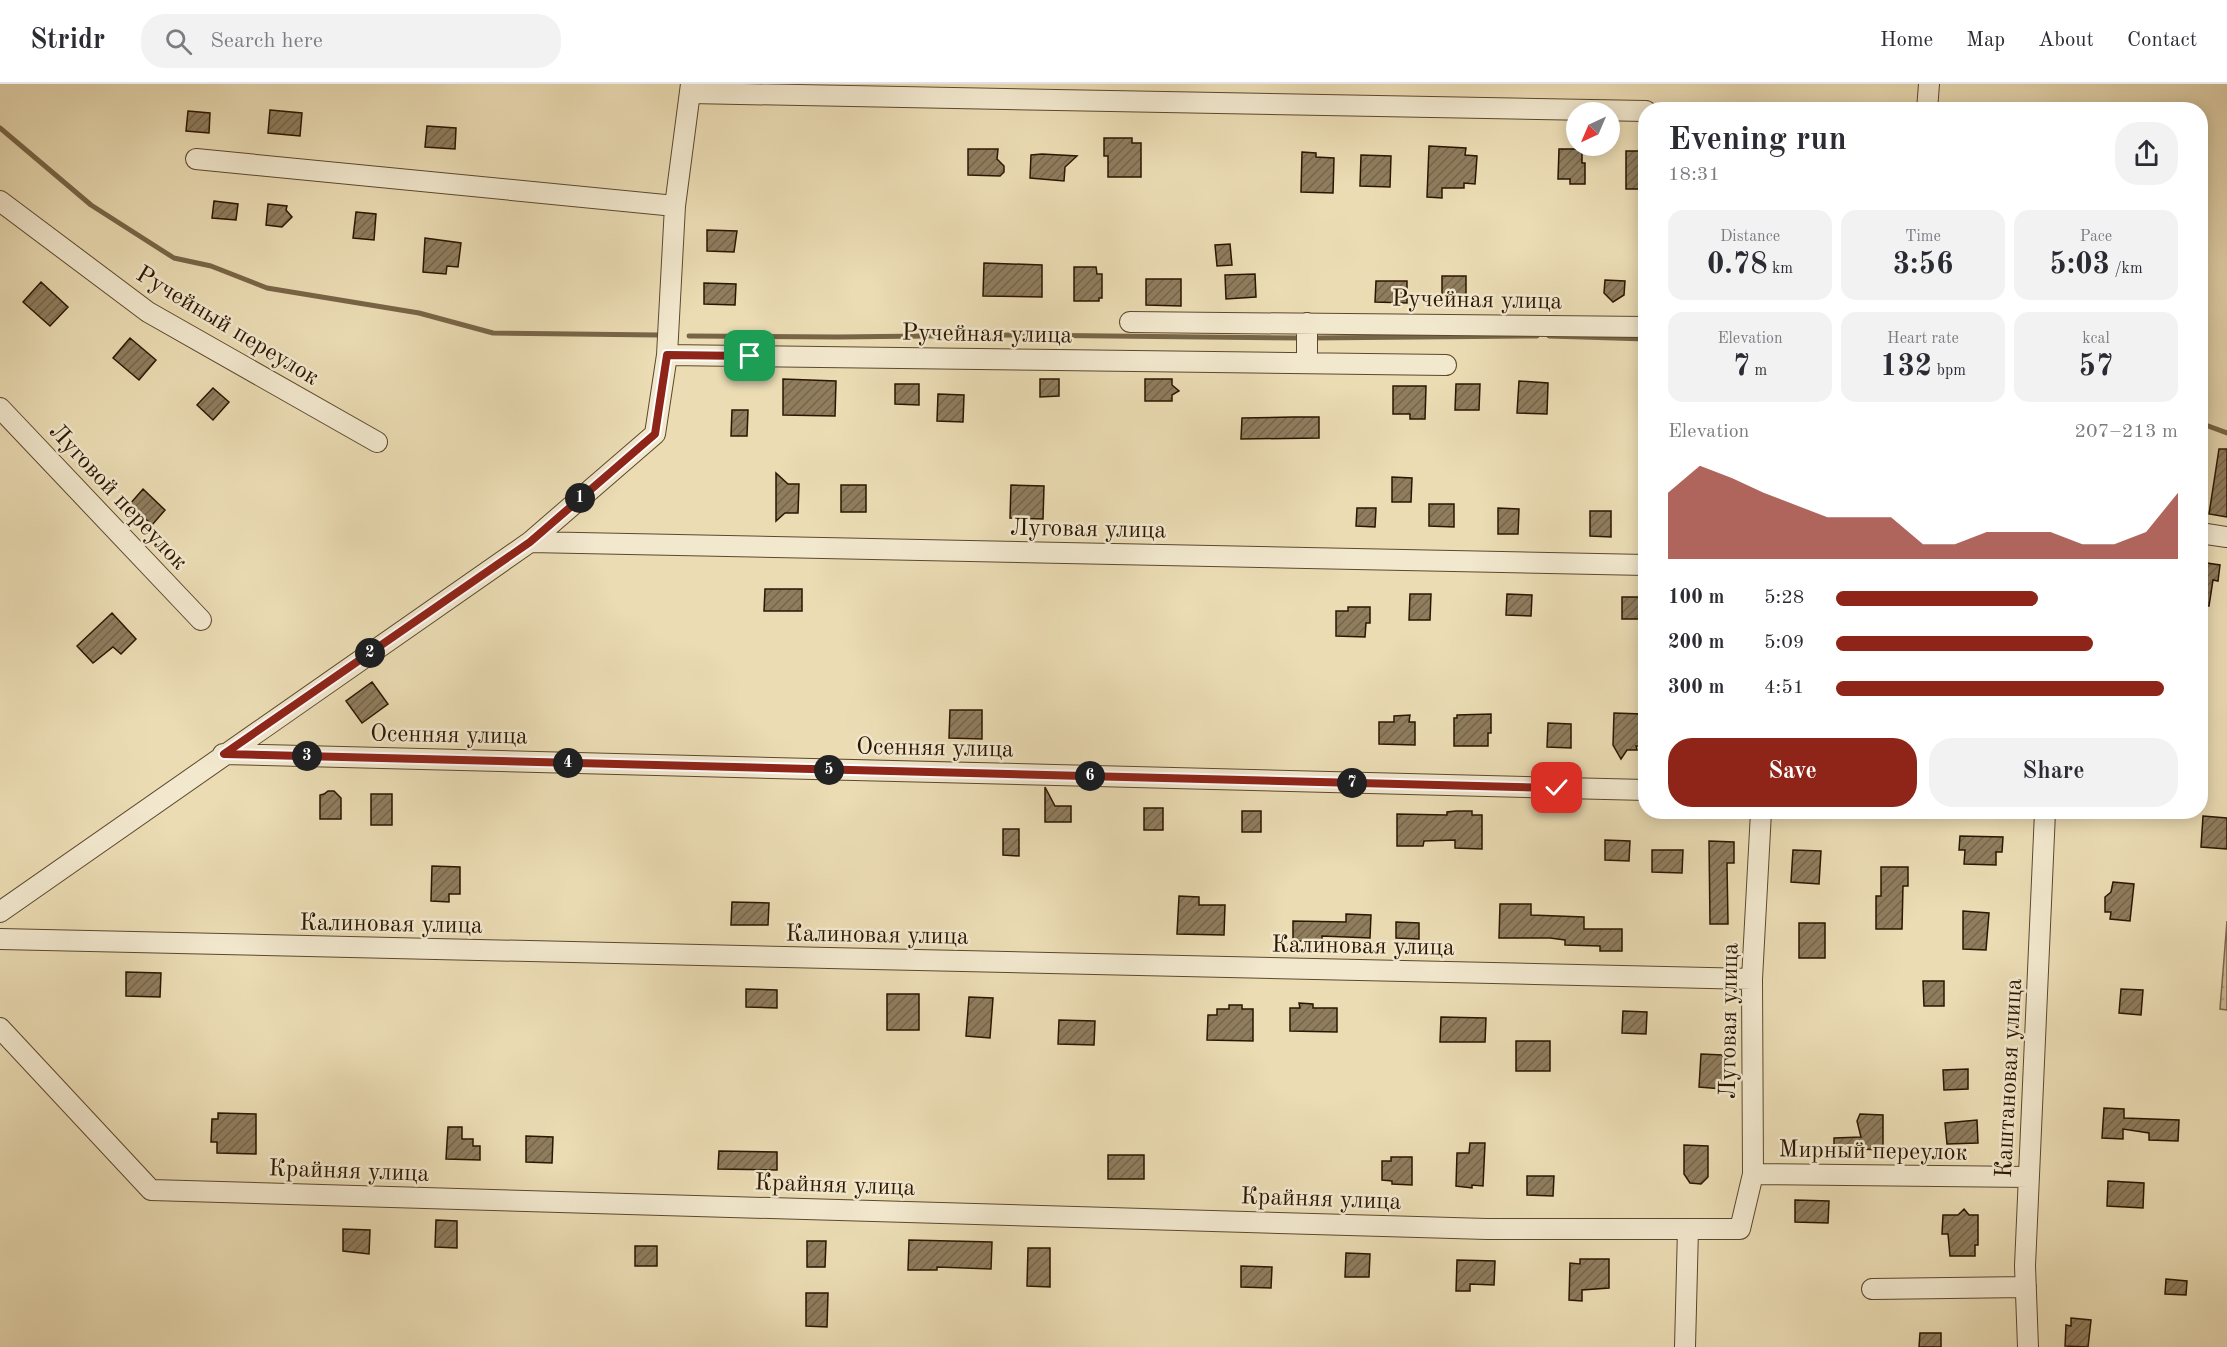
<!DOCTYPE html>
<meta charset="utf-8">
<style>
:root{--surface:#fff;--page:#f2f2f3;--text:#2b2b33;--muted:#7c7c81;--line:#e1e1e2;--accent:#8f2418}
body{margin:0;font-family:"Old Standard TT",serif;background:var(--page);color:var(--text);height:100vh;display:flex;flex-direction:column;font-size:22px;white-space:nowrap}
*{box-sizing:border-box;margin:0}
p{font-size:20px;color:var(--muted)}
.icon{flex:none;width:33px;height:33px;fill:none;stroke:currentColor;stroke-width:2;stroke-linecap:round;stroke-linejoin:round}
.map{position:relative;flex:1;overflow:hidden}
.panel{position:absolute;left:1638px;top:18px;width:570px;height:717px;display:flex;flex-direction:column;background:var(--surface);border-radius:24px;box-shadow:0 3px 15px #0003}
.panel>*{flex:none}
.needle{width:39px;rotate:224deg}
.buttons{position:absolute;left:1566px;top:18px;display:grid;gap:12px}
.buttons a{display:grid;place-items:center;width:54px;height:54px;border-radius:50%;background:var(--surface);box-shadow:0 3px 15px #0003;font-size:30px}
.pin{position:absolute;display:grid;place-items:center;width:51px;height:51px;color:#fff;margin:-26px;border-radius:12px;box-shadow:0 3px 9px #0006}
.km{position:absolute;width:30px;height:30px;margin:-15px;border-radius:50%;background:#222;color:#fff;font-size:16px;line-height:30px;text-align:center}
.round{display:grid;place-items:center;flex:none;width:63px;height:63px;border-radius:24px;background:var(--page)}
.overview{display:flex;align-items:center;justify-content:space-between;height:102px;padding:0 30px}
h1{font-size:33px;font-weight:700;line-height:45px}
.metrics{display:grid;grid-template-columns:repeat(3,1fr);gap:9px;height:102px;padding:6px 30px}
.metrics div{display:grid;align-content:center;border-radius:15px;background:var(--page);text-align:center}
.metrics b{font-size:30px;font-weight:700}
.metrics small{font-size:16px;font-weight:400}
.metrics p{font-size:16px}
.chart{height:168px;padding:12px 30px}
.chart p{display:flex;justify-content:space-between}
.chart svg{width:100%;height:108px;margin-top:6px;fill:var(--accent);opacity:.7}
.cta{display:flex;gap:12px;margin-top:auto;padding:12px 30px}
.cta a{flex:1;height:69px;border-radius:24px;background:var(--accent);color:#fff;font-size:24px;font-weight:700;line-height:69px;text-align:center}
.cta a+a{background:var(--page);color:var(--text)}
ul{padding:0 30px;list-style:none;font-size:20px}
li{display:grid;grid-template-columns:96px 72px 1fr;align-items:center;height:45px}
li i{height:15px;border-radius:8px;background:var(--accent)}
header{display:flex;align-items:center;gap:36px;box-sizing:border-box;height:84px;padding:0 30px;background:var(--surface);border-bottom:2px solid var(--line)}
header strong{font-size:28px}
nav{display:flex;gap:33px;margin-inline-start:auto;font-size:21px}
.search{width:420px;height:54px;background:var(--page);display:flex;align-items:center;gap:15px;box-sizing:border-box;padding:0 21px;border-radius:24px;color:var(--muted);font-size:22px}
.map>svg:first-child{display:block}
.garden{fill:url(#garden-dots);stroke:#7c684a;stroke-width:1.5}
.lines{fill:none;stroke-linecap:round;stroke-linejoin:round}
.stream{stroke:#786547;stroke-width:5}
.building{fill:url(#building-hatch);stroke:#2c1600;stroke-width:1.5}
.street-casing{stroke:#5c482d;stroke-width:22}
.street{stroke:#f2e8ce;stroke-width:20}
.route-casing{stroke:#fff;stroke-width:12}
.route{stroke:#8f2418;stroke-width:8}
.labels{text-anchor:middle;stroke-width:5;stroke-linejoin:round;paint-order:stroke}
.street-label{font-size:24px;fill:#2c1600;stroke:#f2e8ce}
</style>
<header>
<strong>Stridr</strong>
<div class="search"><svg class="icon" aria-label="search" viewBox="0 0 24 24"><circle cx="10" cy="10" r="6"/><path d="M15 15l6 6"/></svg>Search here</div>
<nav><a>Home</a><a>Map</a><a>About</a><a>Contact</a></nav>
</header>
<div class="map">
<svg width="2227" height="1263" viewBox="0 0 2227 1263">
<defs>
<pattern id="garden-dots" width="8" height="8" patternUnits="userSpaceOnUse" patternTransform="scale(1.5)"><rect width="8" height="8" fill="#cbba95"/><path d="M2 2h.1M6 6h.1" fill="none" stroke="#ae9f7f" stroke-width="1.8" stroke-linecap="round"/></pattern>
<pattern id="building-hatch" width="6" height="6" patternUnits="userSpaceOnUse" patternTransform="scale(1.5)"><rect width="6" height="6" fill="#8f7d5e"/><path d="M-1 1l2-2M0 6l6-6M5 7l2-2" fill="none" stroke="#75654b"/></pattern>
</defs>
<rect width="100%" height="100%" fill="#ebdcb4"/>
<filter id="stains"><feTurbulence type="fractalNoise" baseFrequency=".00333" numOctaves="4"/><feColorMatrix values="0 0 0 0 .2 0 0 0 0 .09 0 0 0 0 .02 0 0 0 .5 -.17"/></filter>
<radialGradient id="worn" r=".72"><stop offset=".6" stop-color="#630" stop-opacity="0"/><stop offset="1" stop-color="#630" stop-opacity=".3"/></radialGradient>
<path class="garden" d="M 2227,837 L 2227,926 L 2220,925 Z"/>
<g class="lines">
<path class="stream" d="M 0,44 L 91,121 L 174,174 L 211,182 L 267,204 L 419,229 L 493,249 L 658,251
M 689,252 L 838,253 L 1012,251 L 1303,254
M 1549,252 L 1646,255
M 1312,254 L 1537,252
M 2200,339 L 2227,349"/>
</g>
<path class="building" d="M 270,26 L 302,29 L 300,52 L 268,49 Z
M 188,27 L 210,29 L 209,49 L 186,47 Z
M 427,42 L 456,44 L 455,65 L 425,63 Z
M 1104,54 L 1132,54 L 1132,59 L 1141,59 L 1141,93 L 1108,93 L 1108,72 L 1104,72 Z
M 1429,62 L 1466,64 L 1465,71 L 1477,72 L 1475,100 L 1464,99 L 1464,104 L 1442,104 L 1442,114 L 1427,113 Z
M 968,65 L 998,65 L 997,75 L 1004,82 L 1004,88 L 1000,92 L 968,91 Z
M 1559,65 L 1582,65 L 1582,79 L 1585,79 L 1585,100 L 1570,100 L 1570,95 L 1558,95 Z
M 1626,67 L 1646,67 L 1646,105 L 1626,105 Z
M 1302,68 L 1316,69 L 1316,73 L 1334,74 L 1333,109 L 1301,108 Z
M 1042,70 L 1077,72 L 1065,83 L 1064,97 L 1030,94 L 1031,71 Z
M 1361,71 L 1391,72 L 1390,103 L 1360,102 Z
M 214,117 L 238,120 L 236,136 L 212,134 Z
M 268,120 L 287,122 L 286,126 L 292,133 L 282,143 L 266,141 Z
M 356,128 L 376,130 L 374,156 L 353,154 Z
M 707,146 L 737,147 L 734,168 L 707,167 Z
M 425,154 L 461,159 L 458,183 L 447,182 L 446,190 L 423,188 Z
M 1230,160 L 1232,181 L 1217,182 L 1215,161 Z
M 984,179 L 1042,181 L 1042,213 L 983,212 Z
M 1074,183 L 1096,183 L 1097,190 L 1102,190 L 1102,214 L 1099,214 L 1099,217 L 1074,217 Z
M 1255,190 L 1256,213 L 1226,215 L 1225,191 Z
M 1442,192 L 1466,192 L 1466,220 L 1442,220 Z
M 1146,195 L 1181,195 L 1181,222 L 1146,221 Z
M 1605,196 L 1625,197 L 1624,211 L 1613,218 L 1604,209 Z
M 1376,197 L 1407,197 L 1407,219 L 1375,218 Z
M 41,198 L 68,223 L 50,242 L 23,218 Z
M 704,199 L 736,200 L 735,221 L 704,220 Z
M 130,254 L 156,276 L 139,296 L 113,274 Z
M 783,295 L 836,297 L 835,332 L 783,331 Z
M 1040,295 L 1059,295 L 1059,312 L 1040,313 Z
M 1145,295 L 1172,295 L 1172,301 L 1179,307 L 1172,311 L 1172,317 L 1145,317 Z
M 1519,297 L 1548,299 L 1547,330 L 1517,329 Z
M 895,300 L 919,300 L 919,321 L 895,320 Z
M 1456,300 L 1480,300 L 1479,326 L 1455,326 Z
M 1393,302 L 1426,302 L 1425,335 L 1410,335 L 1410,330 L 1393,330 Z
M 213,304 L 229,318 L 213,336 L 197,321 Z
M 938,310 L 964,311 L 963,338 L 937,337 Z
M 732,326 L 748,326 L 747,352 L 731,352 Z
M 1293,333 L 1319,333 L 1319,354 L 1241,355 L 1242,334 Z
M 2219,365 L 2227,365 L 2227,433 L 2209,430 Z
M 776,389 L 788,400 L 799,400 L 798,429 L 785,429 L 776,437 Z
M 1392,393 L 1412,394 L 1411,418 L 1392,418 Z
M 841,401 L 866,401 L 866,428 L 841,428 Z
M 1011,401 L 1044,402 L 1043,435 L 1010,434 Z
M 143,405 L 165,426 L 152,441 L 130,420 Z
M 1429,420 L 1454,420 L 1454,443 L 1429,442 Z
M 1357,424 L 1376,424 L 1375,443 L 1356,442 Z
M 1498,424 L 1519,425 L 1518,450 L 1498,450 Z
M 1590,427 L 1611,427 L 1611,453 L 1590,452 Z
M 2200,478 L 2220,481 L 2218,497 L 2213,496 L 2209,522 L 2200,522 Z
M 765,505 L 802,505 L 802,527 L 764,527 Z
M 1410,510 L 1431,510 L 1430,536 L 1409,536 Z
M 1507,510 L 1532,511 L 1531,532 L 1506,531 Z
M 1622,513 L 1645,513 L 1645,535 L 1622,535 Z
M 1348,523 L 1370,523 L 1370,539 L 1366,539 L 1365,553 L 1336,552 L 1336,527 L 1348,527 Z
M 112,529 L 136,555 L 121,570 L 113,563 L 93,579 L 77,562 Z
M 372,598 L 388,620 L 362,639 L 346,617 Z
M 950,626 L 982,626 L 982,655 L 949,654 Z
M 1614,629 L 1642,630 L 1641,639 L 1646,640 L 1646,662 L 1636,662 L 1637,666 L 1627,666 L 1621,675 L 1613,661 Z
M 1491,630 L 1491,649 L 1488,649 L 1488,662 L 1454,662 L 1454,634 L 1457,634 L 1457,631 Z
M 1410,631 L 1409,638 L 1415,638 L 1415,661 L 1379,660 L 1379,638 L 1394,638 L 1394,632 Z
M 1548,639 L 1571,640 L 1571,664 L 1547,663 Z
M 1045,703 L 1055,722 L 1071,722 L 1071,738 L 1045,738 Z
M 328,707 L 334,707 L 341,714 L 341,735 L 320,735 L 320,711 L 324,710 Z
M 371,710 L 392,710 L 392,741 L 371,741 Z
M 1144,724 L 1163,724 L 1163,746 L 1144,746 Z
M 1242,727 L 1261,727 L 1261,748 L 1242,748 Z
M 1456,727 L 1472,727 L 1472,731 L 1482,731 L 1482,765 L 1455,764 L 1455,756 L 1424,757 L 1423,762 L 1397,762 L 1397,730 L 1447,731 L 1447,728 Z
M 2203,732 L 2227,734 L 2227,765 L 2201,763 Z
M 1003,745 L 1019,745 L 1019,772 L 1003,771 Z
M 1960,752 L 2003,753 L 2002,768 L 1996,768 L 1996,781 L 1964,780 L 1965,766 L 1959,766 Z
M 1605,756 L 1630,757 L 1629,777 L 1605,776 Z
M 1709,757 L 1734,758 L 1734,779 L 1727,779 L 1728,840 L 1710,840 Z
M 1652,766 L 1683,766 L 1682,789 L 1652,788 Z
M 1793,766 L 1821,767 L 1819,800 L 1791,798 Z
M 432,782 L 460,783 L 460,810 L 449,810 L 449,818 L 431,817 Z
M 1881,783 L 1908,783 L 1908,802 L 1903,802 L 1902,845 L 1876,845 L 1876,812 L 1881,812 Z
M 2113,798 L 2134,800 L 2130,837 L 2110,835 L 2111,828 L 2105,828 L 2105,813 L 2111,808 Z
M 1179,812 L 1199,813 L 1199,821 L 1225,821 L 1224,851 L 1177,850 Z
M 732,818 L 769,819 L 768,841 L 731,841 Z
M 1500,820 L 1531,820 L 1531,831 L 1584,833 L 1584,845 L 1622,845 L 1622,867 L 1600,867 L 1600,862 L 1565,861 L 1565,856 L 1550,854 L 1499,854 Z
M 1963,827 L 1989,829 L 1986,866 L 1963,865 Z
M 1346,830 L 1371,831 L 1370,854 L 1322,852 L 1322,857 L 1293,857 L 1293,837 L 1346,838 Z
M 1396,838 L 1419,839 L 1419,855 L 1396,854 Z
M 1799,839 L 1825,839 L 1825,874 L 1799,874 Z
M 126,888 L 161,889 L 160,913 L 126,912 Z
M 1923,897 L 1944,897 L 1944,922 L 1924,922 Z
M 746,905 L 777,906 L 777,924 L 746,923 Z
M 2121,905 L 2143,906 L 2141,931 L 2119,929 Z
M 887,910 L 919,910 L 919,946 L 887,946 Z
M 969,913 L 993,914 L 990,954 L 966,952 Z
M 1299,919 L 1313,920 L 1313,924 L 1337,924 L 1337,948 L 1290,947 L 1290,924 L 1300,924 Z
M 1229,921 L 1242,921 L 1242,925 L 1253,925 L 1253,957 L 1207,956 L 1208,931 L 1217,931 L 1217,925 L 1229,925 Z
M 1623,927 L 1647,928 L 1646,950 L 1622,949 Z
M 1441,933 L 1486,934 L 1485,958 L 1440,958 Z
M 1059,936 L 1095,937 L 1094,961 L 1058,960 Z
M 1516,957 L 1550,957 L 1550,987 L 1516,987 Z
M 1701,970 L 1723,971 L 1722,1005 L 1699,1003 Z
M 1968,985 L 1968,1005 L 1944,1006 L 1943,986 Z
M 2104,1024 L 2124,1025 L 2124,1034 L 2179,1036 L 2178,1057 L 2149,1056 L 2149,1049 L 2123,1045 L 2123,1055 L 2102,1054 Z
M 218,1029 L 256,1030 L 256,1070 L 217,1069 L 217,1058 L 211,1058 L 212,1035 L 218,1035 Z
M 1860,1030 L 1883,1031 L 1883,1066 L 1834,1064 L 1834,1054 L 1861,1053 L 1857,1037 Z
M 1977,1036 L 1978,1059 L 1947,1060 L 1945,1039 Z
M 448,1043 L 462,1043 L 462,1055 L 473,1055 L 473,1062 L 480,1062 L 480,1076 L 446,1075 Z
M 526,1052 L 553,1053 L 552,1079 L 526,1078 Z
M 1470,1059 L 1485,1059 L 1483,1102 L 1472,1101 L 1472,1104 L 1456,1102 L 1457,1069 L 1469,1069 Z
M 1684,1061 L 1708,1062 L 1708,1093 L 1701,1100 L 1690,1099 L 1684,1090 Z
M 719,1067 L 777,1068 L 777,1086 L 718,1085 Z
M 1108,1071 L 1144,1071 L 1144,1095 L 1108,1095 Z
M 1391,1073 L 1412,1073 L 1412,1101 L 1392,1100 L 1392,1097 L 1382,1096 L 1382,1077 L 1391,1077 Z
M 1527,1092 L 1554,1092 L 1553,1112 L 1527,1111 Z
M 2108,1097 L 2144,1099 L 2143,1124 L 2107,1122 Z
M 1795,1116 L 1829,1117 L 1828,1139 L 1795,1138 Z
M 1964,1125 L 1969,1131 L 1978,1131 L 1978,1161 L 1975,1161 L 1975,1172 L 1950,1172 L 1948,1150 L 1942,1150 L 1943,1131 L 1958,1131 Z
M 436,1136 L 457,1137 L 457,1164 L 435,1163 Z
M 343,1145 L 370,1146 L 369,1170 L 343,1167 Z
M 909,1156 L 992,1158 L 991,1185 L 937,1183 L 937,1186 L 908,1186 Z
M 807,1157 L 826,1157 L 825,1183 L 807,1183 Z
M 635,1162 L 657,1162 L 657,1182 L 635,1182 Z
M 1028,1164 L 1050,1164 L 1050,1203 L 1027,1202 Z
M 1346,1169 L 1370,1170 L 1369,1193 L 1345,1193 Z
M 1580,1175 L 1609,1175 L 1609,1204 L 1582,1206 L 1582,1217 L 1569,1216 L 1570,1179 L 1580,1180 Z
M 1457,1176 L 1495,1177 L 1494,1201 L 1470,1200 L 1470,1207 L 1456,1207 Z
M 1241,1182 L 1272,1183 L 1271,1204 L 1241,1203 Z
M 2166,1195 L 2187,1197 L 2186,1211 L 2165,1210 Z
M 806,1209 L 828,1209 L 827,1243 L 806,1242 Z
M 2071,1234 L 2091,1236 L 2088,1263 L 2065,1262 L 2066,1241 L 2071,1242 Z
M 1920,1249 L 1941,1249 L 1941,1263 L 1919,1263 Z"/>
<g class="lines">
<g class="street-casing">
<path id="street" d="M 690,9 L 1646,27
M 1927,26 L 1929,0
M 196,75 L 675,122
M 0,117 L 148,228 L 377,358
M 1130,238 L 1646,243
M 667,271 L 1446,281
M 1307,279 L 1307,239
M 0,324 L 201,536
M 2200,449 L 2227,453
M 530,458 L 1646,481
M 223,670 L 1646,706
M 0,828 L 530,458 L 655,350 L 667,271 L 675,122 L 691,0
M 0,855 L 1752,895
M 0,944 L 151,1106 L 1487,1145 L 1740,1145 L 1753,1090 L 1752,895 L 1761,728
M 1753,1090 L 2029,1093
M 1872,1205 L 2026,1203
M 1685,1263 L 1688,1145
M 2028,1263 L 2025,1182 L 2045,728"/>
</g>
<use href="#street" class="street"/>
</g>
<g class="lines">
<g class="route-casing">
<path id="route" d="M 750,272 L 667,271 L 655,350 L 530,458 L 224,670 L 1557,704"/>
</g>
<use href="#route" class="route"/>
</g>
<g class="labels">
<g class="street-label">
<text transform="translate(1477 215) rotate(1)" y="8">Ручейная улица</text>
<text transform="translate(228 241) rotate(31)" y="8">Ручейный переулок</text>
<text transform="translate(987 249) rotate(1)" y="8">Ручейная улица</text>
<text transform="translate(119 412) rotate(47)" y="8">Луговой переулок</text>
<text transform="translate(1088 444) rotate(1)" y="8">Луговая улица</text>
<text transform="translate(449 650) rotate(1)" y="8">Осенняя улица</text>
<text transform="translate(935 663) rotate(1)" y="8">Осенняя улица</text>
<text transform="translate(391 839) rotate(1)" y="8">Калиновая улица</text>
<text transform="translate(877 850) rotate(1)" y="8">Калиновая улица</text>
<text transform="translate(1363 861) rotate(1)" y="8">Калиновая улица</text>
<text transform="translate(1728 937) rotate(-89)" y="8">Луговая улица</text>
<text transform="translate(2008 994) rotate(-87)" y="8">Каштановая улица</text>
<text transform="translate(1873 1066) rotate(1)" y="8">Мирный переулок</text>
<text transform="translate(349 1086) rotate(2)" y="8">Крайняя улица</text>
<text transform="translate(835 1100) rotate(2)" y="8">Крайняя улица</text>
<text transform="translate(1321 1114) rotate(2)" y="8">Крайняя улица</text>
</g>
</g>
<rect width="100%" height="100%" filter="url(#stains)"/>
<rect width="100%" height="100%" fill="url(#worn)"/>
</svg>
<div class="buttons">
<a><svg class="needle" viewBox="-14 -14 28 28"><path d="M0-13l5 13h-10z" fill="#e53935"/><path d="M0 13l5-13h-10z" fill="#7c7c81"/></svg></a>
</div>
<div class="pin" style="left:750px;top:272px;background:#1e9e55"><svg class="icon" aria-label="arrive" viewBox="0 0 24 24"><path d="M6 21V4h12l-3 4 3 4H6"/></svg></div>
<div class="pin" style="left:1557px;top:704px;background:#d93025"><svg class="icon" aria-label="check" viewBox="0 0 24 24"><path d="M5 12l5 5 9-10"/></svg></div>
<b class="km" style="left:580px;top:414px">1</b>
<b class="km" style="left:370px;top:569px">2</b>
<b class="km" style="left:307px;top:672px">3</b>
<b class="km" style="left:568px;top:679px">4</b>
<b class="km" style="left:829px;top:686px">5</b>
<b class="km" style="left:1090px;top:692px">6</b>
<b class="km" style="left:1352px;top:699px">7</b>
<section class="panel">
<div class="overview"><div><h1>Evening run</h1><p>18:31</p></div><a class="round"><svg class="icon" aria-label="share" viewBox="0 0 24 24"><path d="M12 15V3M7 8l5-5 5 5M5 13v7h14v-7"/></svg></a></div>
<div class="metrics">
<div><p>Distance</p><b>0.78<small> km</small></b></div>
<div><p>Time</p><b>3:56</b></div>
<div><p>Pace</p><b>5:03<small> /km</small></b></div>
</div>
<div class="metrics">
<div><p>Elevation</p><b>7<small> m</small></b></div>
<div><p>Heart rate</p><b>132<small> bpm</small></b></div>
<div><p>kcal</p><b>57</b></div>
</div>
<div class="chart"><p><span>Elevation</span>207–213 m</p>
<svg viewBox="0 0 160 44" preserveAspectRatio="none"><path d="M0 44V17L10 6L20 11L30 17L40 22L50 27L60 27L70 27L80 38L90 38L100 33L110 33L120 33L130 38L140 38L150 33L160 17V44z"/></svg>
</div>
<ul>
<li><b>100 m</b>5:28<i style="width:59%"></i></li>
<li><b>200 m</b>5:09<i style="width:75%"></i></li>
<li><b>300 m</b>4:51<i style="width:96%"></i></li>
</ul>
<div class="cta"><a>Save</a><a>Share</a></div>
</section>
</div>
